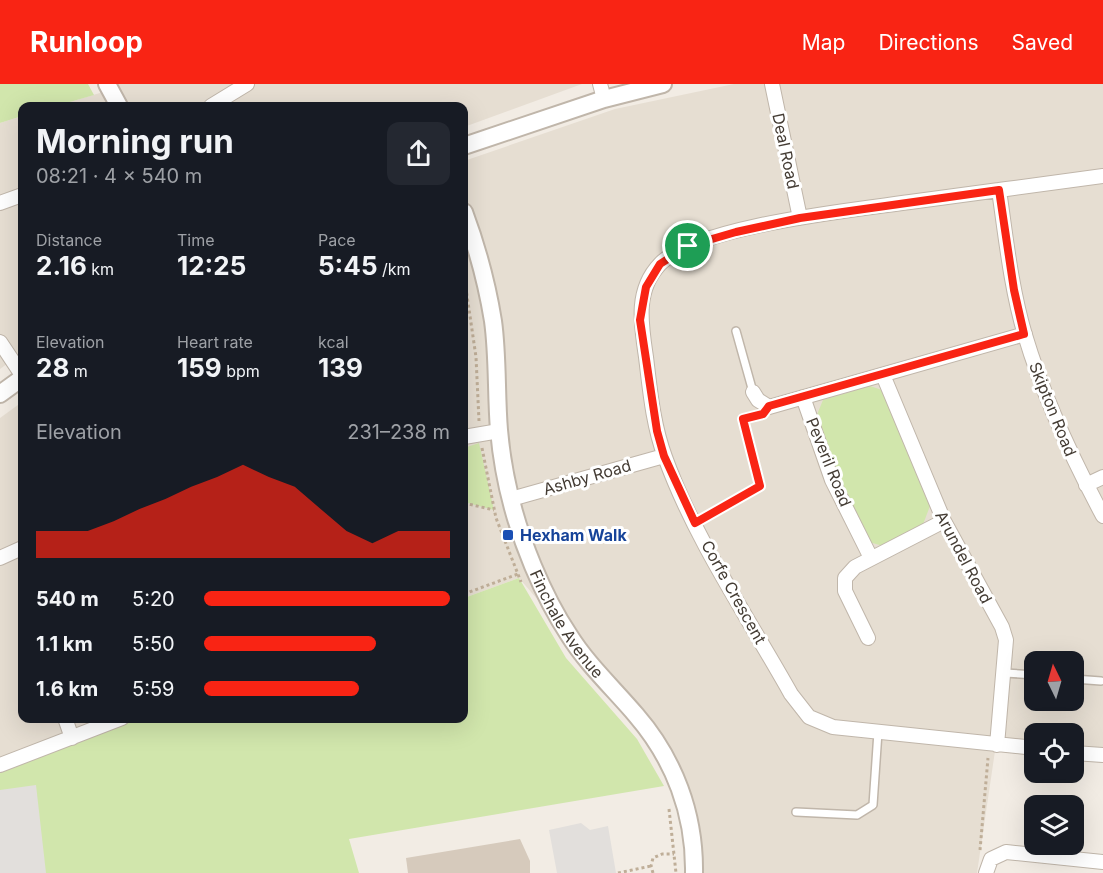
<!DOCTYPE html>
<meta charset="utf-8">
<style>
:root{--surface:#171b24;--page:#242831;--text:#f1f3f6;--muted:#9ea1a6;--accent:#f92414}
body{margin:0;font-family:Inter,sans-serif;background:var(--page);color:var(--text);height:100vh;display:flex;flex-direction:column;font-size:22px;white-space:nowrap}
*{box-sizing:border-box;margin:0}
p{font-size:20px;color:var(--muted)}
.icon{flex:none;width:33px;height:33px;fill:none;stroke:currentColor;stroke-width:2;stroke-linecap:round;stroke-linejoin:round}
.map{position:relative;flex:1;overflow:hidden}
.details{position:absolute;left:18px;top:18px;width:450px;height:621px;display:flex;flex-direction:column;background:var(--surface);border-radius:12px;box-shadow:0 6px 24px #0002}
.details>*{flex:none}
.needle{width:39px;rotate:355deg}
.buttons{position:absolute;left:1024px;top:567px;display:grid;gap:12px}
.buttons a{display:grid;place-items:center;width:60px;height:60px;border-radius:12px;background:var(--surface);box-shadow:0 6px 24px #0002;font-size:30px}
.pin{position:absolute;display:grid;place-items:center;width:51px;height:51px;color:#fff;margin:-26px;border:3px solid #fff;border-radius:50%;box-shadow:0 2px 6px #0007}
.round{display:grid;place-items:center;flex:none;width:63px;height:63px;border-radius:12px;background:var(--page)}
.summary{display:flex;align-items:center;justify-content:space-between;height:102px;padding:0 18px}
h1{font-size:33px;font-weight:700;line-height:45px}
.figures{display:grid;grid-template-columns:repeat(3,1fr);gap:9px;height:102px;padding:6px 18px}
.figures div{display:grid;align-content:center}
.figures b{font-size:26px;font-weight:700}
.figures small{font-size:16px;font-weight:400}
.figures p{font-size:16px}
.chart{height:168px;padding:12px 18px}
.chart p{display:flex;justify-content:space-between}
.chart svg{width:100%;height:108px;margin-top:6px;fill:var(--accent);opacity:.7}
ul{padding:0 18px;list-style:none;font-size:20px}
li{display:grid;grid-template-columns:96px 72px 1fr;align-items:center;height:45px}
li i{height:15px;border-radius:8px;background:var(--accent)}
header{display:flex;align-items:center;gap:36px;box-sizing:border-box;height:84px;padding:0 30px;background:var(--accent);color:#fff}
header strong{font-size:28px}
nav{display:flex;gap:33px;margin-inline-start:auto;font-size:21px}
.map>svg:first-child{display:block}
.residential{fill:#e6ded2;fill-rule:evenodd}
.green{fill:#d1e6ac}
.parking{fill:#e2dfdc}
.building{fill:#d6cabc}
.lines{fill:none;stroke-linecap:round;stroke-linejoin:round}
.service-casing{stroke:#c0b6aa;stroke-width:10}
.minor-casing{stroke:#c0b6aa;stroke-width:16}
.tertiary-casing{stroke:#c0b6aa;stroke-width:20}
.path{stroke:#bfae98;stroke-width:3;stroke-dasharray:3 3;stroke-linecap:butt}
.service{stroke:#fff;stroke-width:7}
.minor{stroke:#fff;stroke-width:14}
.tertiary{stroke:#fff;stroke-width:16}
.route-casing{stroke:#fff;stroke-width:12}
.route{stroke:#f92414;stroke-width:8}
.transit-dot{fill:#1a4fb4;stroke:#fff;stroke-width:2}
.labels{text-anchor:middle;stroke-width:6;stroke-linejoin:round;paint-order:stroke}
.street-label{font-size:16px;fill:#443c34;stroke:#fff}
.transit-label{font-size:16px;font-weight:bold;fill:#164399;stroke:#fff;text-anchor:start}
</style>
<header>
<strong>Runloop</strong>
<nav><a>Map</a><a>Directions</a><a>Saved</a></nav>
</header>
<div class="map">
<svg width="1103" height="789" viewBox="0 0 1103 789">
<rect width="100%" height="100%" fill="#f2ece4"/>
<path class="residential" d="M 119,0 L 582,0 L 464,43 L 464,22 L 56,22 L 110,6 Z
M 734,0 L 1103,0 L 1103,679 L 1074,675 L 1074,650 L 1035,650 L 1035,671 L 995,667 L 977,789 L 700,789 L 702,755 L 670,663 L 611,601 L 519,494 L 464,514 L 464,77 L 615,25 ZM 1035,578 L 1074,578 L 1074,616 L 1035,616 Z
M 22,32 L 22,269 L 0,285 L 0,39 Z
M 22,318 L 22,634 L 139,635 L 0,686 L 0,334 Z"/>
<path class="green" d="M 0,0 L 88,0 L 94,11 L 56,22 L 22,22 L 22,32 L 0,39 Z
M 870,302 L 882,306 L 930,422 L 922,443 L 883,462 L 869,458 L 841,399 L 816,333 L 823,316 Z
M 479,359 L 494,426 L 464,418 L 464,364 Z
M 519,494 L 566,574 L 637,655 L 664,702 L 349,755 L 359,789 L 0,789 L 0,686 L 139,635 L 464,634 L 464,514 Z"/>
<path class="parking" d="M 36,701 L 46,789 L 0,789 L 0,706 Z
M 581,739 L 590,746 L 608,742 L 616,789 L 557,789 L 549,746 Z"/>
<path class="building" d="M 520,755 L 530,777 L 530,789 L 408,789 L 406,774 Z"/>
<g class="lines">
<g class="service-casing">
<path id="service" d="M 736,247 L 753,308
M 1005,589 L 1035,591
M 1074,595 L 1101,597
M 796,728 L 857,731 L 873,721 L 878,648"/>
</g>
<g class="minor-casing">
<path id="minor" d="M 600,0 L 604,15
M 772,0 L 800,134
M 211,22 L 247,0
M 999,106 C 1006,154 1011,204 1025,251 C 1044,315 1072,374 1103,432
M 0,119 L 22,111
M 0,258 L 22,291
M 883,291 L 944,437 L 1002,543 L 1006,556 L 997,661
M 753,308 L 758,316 L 769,323 L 1025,250
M 803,313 L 832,396 L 871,474
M 464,353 L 499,347
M 1086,401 L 1103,393
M 511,415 L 664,372
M 0,474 L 22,464
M 868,554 L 845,507 L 845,494 L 855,483 L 944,437
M 65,634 L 72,654
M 1035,664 L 833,643 L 809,633 L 791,610 C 749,535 694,454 665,373 C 653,341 650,306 646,273 C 641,240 635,206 660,180 C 696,142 854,126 910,118 C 974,109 1039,101 1103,92
M 1074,669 L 1103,671
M 0,681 L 122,634
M 986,789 L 991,775 L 1006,768 L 1103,778"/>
</g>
<g class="tertiary-casing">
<g id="tertiary">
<path d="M 107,0 L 119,22"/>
<path d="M 464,62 L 604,15 L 663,0"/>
<path id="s1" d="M 464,128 C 477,163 487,200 493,237 C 498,273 496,310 499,346 C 503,393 515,439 533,482 C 543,506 555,530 569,551 C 587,580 614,605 636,631 C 674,675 695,730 694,789"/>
<path d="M 0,310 L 22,294"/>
</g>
</g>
<path class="path" d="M 464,191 L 476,273 L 479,337
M 482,364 L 496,434 L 521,498
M 464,419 L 494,426
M 706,432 L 760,402 L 743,335 L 756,332
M 464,510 L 518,490
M 669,725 L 676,789
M 980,766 L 988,674
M 618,789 L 651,782
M 653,789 L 651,782 L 653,774 L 662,770 L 674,770"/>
<use href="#service" class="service"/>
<use href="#minor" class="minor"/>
<use href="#tertiary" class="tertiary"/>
</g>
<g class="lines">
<g class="route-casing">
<path id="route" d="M 999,106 L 1014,206 L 1024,250 L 769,322 L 763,330 L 743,335 L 760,402 L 695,439 L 664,372 L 657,347 L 640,236 L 646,203 L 660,180 L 688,162 L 736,148 L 800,134 Z"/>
</g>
<use href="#route" class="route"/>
</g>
<rect class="transit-dot" x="502" y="445" width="12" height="12" rx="3"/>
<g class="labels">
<g class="street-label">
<text transform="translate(786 67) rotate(78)" y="6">Deal Road</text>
<text transform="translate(1053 325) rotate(68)" y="6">Skipton Road</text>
<text transform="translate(829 378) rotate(68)" y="6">Peveril Road</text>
<text transform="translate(587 393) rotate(-16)" y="6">Ashby Road</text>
<text transform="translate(964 473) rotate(62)" y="6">Arundel Road</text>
<text transform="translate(734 508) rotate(61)" y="6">Corfe Crescent</text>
<text dy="6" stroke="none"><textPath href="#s1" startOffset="430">Finchale Avenue</textPath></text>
</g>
<g class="transit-label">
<text x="520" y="457">Hexham Walk</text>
</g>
</g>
</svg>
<div class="buttons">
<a><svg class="needle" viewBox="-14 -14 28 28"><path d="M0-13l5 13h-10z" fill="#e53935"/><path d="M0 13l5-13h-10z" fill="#9ea1a6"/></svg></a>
<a><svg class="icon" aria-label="locate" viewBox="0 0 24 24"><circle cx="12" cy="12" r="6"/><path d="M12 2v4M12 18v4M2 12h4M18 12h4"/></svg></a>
<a><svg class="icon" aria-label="layers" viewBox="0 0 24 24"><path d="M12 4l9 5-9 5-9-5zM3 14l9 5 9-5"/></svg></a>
</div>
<div class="pin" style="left:688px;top:162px;background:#1e9e55"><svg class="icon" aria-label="arrive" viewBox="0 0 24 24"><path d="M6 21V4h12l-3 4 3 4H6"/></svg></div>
<section class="details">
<div class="summary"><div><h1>Morning run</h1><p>08:21 · 4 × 540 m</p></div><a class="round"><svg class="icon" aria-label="share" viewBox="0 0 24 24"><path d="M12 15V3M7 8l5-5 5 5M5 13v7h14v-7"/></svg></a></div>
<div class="figures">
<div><p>Distance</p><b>2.16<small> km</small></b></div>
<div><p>Time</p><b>12:25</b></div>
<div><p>Pace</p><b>5:45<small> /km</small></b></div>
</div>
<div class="figures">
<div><p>Elevation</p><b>28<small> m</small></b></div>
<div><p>Heart rate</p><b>159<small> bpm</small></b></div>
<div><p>kcal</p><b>139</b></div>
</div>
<div class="chart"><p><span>Elevation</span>231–238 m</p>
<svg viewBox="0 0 160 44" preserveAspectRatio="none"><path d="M0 44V33L10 33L20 33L30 29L40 24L50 20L60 15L70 11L80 6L90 11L100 15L110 24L120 33L130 38L140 33L150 33L160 33V44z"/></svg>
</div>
<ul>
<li><b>540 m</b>5:20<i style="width:100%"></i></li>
<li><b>1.1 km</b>5:50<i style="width:70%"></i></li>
<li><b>1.6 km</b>5:59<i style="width:63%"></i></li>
</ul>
</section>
</div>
